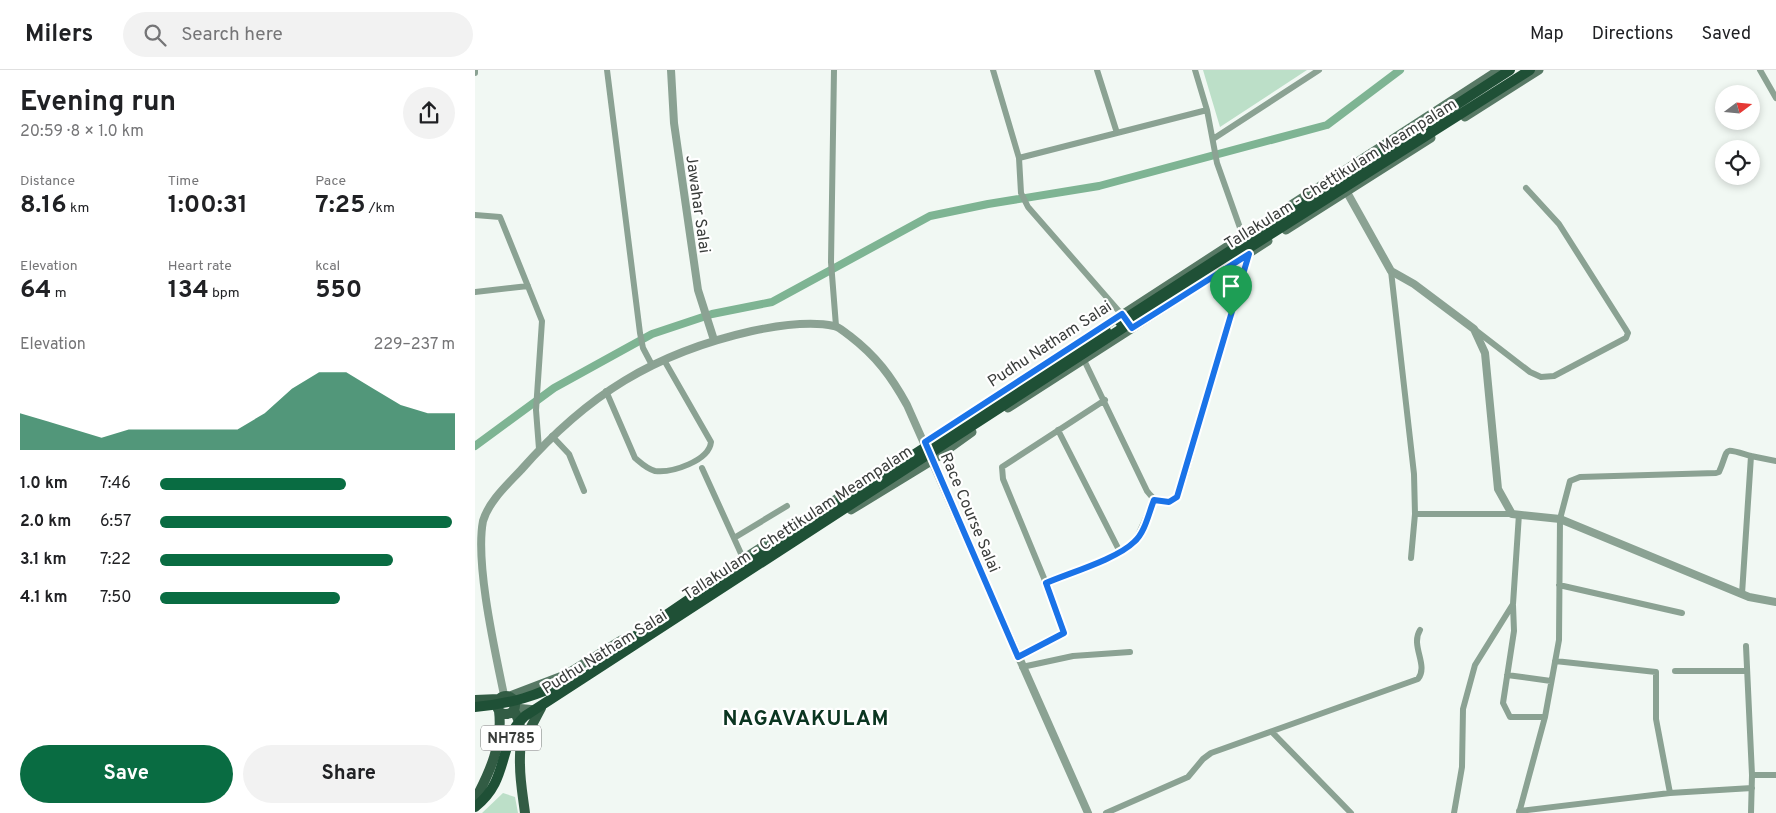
<!DOCTYPE html>
<meta charset="utf-8">
<style>
:root{--surface:#fff;--page:#f2f2f2;--text:#202124;--muted:#757577;--line:#e0e0e0;--accent:#096c42}
body{margin:0;font-family:Overpass,sans-serif;background:var(--page);color:var(--text);height:100vh;display:flex;flex-direction:column;font-size:19px;white-space:nowrap}
*{box-sizing:border-box;margin:0}
p{font-size:16px;color:var(--muted)}
.icon{flex:none;width:28px;height:28px;fill:none;stroke:currentColor;stroke-width:2;stroke-linecap:round;stroke-linejoin:round}
.map{position:relative;flex:1;overflow:hidden}
.side{display:flex;flex-direction:column;background:var(--surface);width:475px}
.side>*{flex:none}
.needle{width:32px;rotate:74deg}
.controls{position:absolute;left:1240px;top:15px;display:grid;gap:10px}
.controls a{display:grid;place-items:center;width:45px;height:45px;border-radius:50%;background:var(--surface);box-shadow:0 2px 8px #0003;font-size:25px}
.pin{position:absolute;display:grid;place-items:center;width:42px;height:42px;color:#fff;margin:-51px -21px;border-radius:50% 50% 50% 0;rotate:-45deg;box-shadow:0 0 5px #0007}
.pin .icon{rotate:45deg}
.round{display:grid;place-items:center;flex:none;width:52px;height:52px;border-radius:26px;background:var(--page)}
.summary{display:flex;align-items:center;justify-content:space-between;height:85px;padding:0 20px}
h1{font-size:28px;font-weight:700;line-height:38px}
.figures{display:grid;grid-template-columns:repeat(3,1fr);gap:8px;height:85px;padding:5px 20px}
.figures div{display:grid;align-content:center}
.figures b{font-size:25px;font-weight:700}
.figures small{font-size:14px;font-weight:400}
.figures p{font-size:14px}
.chart{height:140px;padding:10px 20px}
.chart p{display:flex;justify-content:space-between}
.chart svg{width:100%;height:90px;margin-top:5px;fill:var(--accent);opacity:.7}
.action{display:flex;gap:10px;margin-top:auto;padding:10px 20px}
.action a{flex:1;height:58px;border-radius:30px;background:var(--accent);color:#fff;font-size:20px;font-weight:700;line-height:58px;text-align:center}
.action a+a{background:var(--page);color:var(--text)}
ul{padding:0 20px;list-style:none;font-size:16px}
li{display:grid;grid-template-columns:80px 60px 1fr;align-items:center;height:38px}
li i{height:12px;border-radius:6px;background:var(--accent)}
header{display:flex;align-items:center;gap:30px;box-sizing:border-box;height:70px;padding:0 25px;background:var(--surface);border-bottom:1px solid var(--line)}
header strong{font-size:24px}
nav{display:flex;gap:28px;margin-inline-start:auto;font-size:18px}
.search{width:350px;height:45px;background:var(--page);display:flex;align-items:center;gap:12px;box-sizing:border-box;padding:0 18px;border-radius:28px;color:var(--muted);font-size:19px}
main{display:flex;flex:1;min-height:0}
.map>svg:first-child{display:block}
.green{fill:#bcdfc8}
.lines{fill:none;stroke-linecap:round;stroke-linejoin:round}
.canal{stroke:#7eb493;stroke-width:8}
.minor{stroke:#8ba293;stroke-width:6}
.tertiary{stroke:#8ba293;stroke-width:8}
.secondary{stroke:#587965;stroke-width:9}
.primary{stroke:#325c44;stroke-width:10}
.trunk-bridge{stroke:#1f5036;stroke-width:10}
.route-casing{stroke:#fff;stroke-width:10}
.route{stroke:#1a73e8;stroke-width:6}
.labels{text-anchor:middle;stroke-width:4.5;stroke-linejoin:round;paint-order:stroke}
.shield{fill:#fff;stroke:#757776;stroke-width:1}
.shield-label{font-size:15px;font-weight:bold;fill:#3a3d3b}
.street-label{font-size:16px;fill:#3a3d3b;stroke:#fff}
.district-label{font-size:21px;font-weight:bold;letter-spacing:1px;fill:#0a3520;stroke:#fff}
</style>
<header>
<strong>Milers</strong>
<div class="search"><svg class="icon" aria-label="search" viewBox="0 0 24 24"><circle cx="10" cy="10" r="6"/><path d="M15 15l6 6"/></svg>Search here</div>
<nav><a>Map</a><a>Directions</a><a>Saved</a></nav>
</header>
<main>
<section class="side">
<div class="summary"><div><h1>Evening run</h1><p>20:59 · 8 × 1.0 km</p></div><a class="round"><svg class="icon" aria-label="share" viewBox="0 0 24 24"><path d="M12 15V3M7 8l5-5 5 5M5 13v7h14v-7"/></svg></a></div>
<div class="figures">
<div><p>Distance</p><b>8.16<small> km</small></b></div>
<div><p>Time</p><b>1:00:31</b></div>
<div><p>Pace</p><b>7:25<small> /km</small></b></div>
</div>
<div class="figures">
<div><p>Elevation</p><b>64<small> m</small></b></div>
<div><p>Heart rate</p><b>134<small> bpm</small></b></div>
<div><p>kcal</p><b>550</b></div>
</div>
<div class="chart"><p><span>Elevation</span>229–237 m</p>
<svg viewBox="0 0 160 44" preserveAspectRatio="none"><path d="M0 44V26L10 30L20 34L30 38L40 34L50 34L60 34L70 34L80 34L90 26L100 14L110 6L120 6L130 14L140 22L150 26L160 26V44z"/></svg>
</div>
<ul>
<li><b>1.0 km</b>7:46<i style="width:63%"></i></li>
<li><b>2.0 km</b>6:57<i style="width:99%"></i></li>
<li><b>3.1 km</b>7:22<i style="width:79%"></i></li>
<li><b>4.1 km</b>7:50<i style="width:61%"></i></li>
</ul>
<div class="action"><a>Save</a><a>Share</a></div>
</section>
<div class="map">
<svg width="1301" height="743" viewBox="0 0 1301 743">
<rect width="100%" height="100%" fill="#f1f8f3"/>
<path class="green" d="M 728,0 L 832,0 L 745,57 Z
M 28,723 L 40,727 L 43,743 L 7,743 Z"/>
<g class="lines">
<path class="canal" d="M 0,376 L 79,318 L 177,264 L 237,244 L 297,232 L 455,146 L 513,134 L 624,116 L 852,55 L 925,0"/>
<path class="minor" d="M 132,0 L 165,263 L 168,278 L 177,295
M 359,0 L 356,192 L 361,256
M 518,0 L 544,88 L 732,40
M 622,0 L 642,63
M 720,0 L 732,40 L 742,93 L 769,169
M 1285,0 L 1301,28
M 0,3 L 0,0
M 738,69 L 844,0
M 544,88 L 546,123 L 553,137 L 649,247
M 0,145 L 25,147 L 67,251 L 61,340 L 64,379
M 916,201 L 939,404 L 940,444 L 1037,444
M 0,222 L 53,216
M 999,259 L 1055,302 L 1066,307 L 1079,306 L 1151,268 L 1153,263 L 1150,258 L 1084,154 L 1051,118
M 609,290 L 672,421 C 679,431 687,434 699,430 L 710,406 L 774,183
M 131,321 L 160,388 C 167,394 172,399 180,401 C 197,403 234,391 236,372 L 189,290
M 630,330 L 527,397 L 528,409 L 571,513 L 645,482 L 660,472 L 679,430
M 583,360 L 645,482
M 77,366 L 94,384 L 109,421
M 227,398 L 268,488
M 259,468 L 312,436
M 936,488 L 940,444
M 1084,515 L 1207,543
M 1267,524 L 1276,386 L 1301,391
M 1038,535 L 1039,561 L 1028,633 L 1035,647 L 1070,647
M 1271,576 L 1277,705 L 1276,743
M 543,587 L 589,563 L 571,513
M 1080,591 L 1181,602 L 1181,649 L 1195,723
M 547,597 L 598,586 L 655,582
M 1200,601 L 1272,601
M 1032,605 L 1076,611
M 797,662 L 876,743
M 1277,705 L 1301,705
M 1044,741 L 1195,723 L 1277,718
M 631,743 L 713,707 L 728,689 L 736,683 L 943,609 C 954,595 935,576 945,560
M 979,743 L 987,697 L 988,639 L 1000,595 L 1038,534 L 1044,444
M 1044,743 L 1070,647 L 1084,570 L 1085,449 L 1095,411 L 1105,407 L 1241,403 L 1244,402 C 1255,378 1245,377 1276,386"/>
<path class="tertiary" d="M 196,0 L 199,53 L 223,220 L 239,270
M 869,117 L 916,201 L 939,214 L 999,259 L 1010,283 L 1023,419 L 1037,444 L 1085,449 L 1274,527 L 1301,532
M 29,625 C 20,581 0,493 8,451 C 14,431 32,415 46,400 C 112,325 179,283 277,261 C 301,256 335,251 359,256 C 365,257 370,263 375,266 C 401,286 416,306 432,335 L 613,743"/>
<path class="secondary" d="M 990,47 L 1064,0
M 811,160 L 956,68
M 616,265 L 1024,0
M 533,338 L 793,171
M 376,440 L 458,390 L 497,362
M 240,507 L 389,411
M 35,626 L 90,605 L 146,570
M 40,638 L 61,640"/>
<path class="primary" d="M22 635a9 9 0 1 1 18 0a9 9 0 1 1-18 0Z
M 0,630 L 24,629
M 39,641 C 50,658 44,675 45,695 C 45,711 48,727 50,743
M 48,672 L 66,638
M 0,730 C 15,702 28,673 24,641"/>
<path class="trunk-bridge" d="M 645,252 L 1035,0
M 140,580 L 222,524 L 631,261
M 0,637 C 35,634 63,626 94,609
M 0,737 C 28,715 25,690 38,661 C 40,656 46,650 50,646 L 657,252 L 1055,0"/>
</g>
<g class="lines">
<g class="route-casing">
<path id="route" d="M 774,184 L 702,427 L 694,432 L 679,430 C 674,442 670,463 659,472 C 642,489 594,503 571,513 L 589,563 L 543,587 L 450,372 L 647,244 L 657,258 Z"/>
</g>
<use href="#route" class="route"/>
</g>
<g class="labels">
<rect class="shield" x="6" y="655.5" width="60" height="25" rx="4"/>
<g class="shield-label">
<text x="36" y="673">NH785</text>
</g>
<g class="street-label">
<text transform="translate(865 103) rotate(-32)" y="6">Tallakulam - Chettikulam Meampalam</text>
<text transform="translate(224 134) rotate(82)" y="6">Jawahar Salai</text>
<text transform="translate(574 273) rotate(-33)" y="6">Pudhu Natham Salai</text>
<text transform="translate(496 442) rotate(67)" y="6">Race Course Salai</text>
<text transform="translate(322 452) rotate(-33)" y="6">Tallakulam - Chettikulam Meampalam</text>
<text transform="translate(129 581) rotate(-32)" y="6">Pudhu Natham Salai</text>
</g>
<g class="district-label">
<text x="331" y="655">NAGAVAKULAM</text>
</g>
</g>
</svg>
<div class="controls">
<a><svg class="needle" viewBox="-14 -14 28 28"><path d="M0-13l5 13h-10z" fill="#e53935"/><path d="M0 13l5-13h-10z" fill="#757577"/></svg></a>
<a><svg class="icon" aria-label="locate" viewBox="0 0 24 24"><circle cx="12" cy="12" r="6"/><path d="M12 2v4M12 18v4M2 12h4M18 12h4"/></svg></a>
</div>
<div class="pin" style="left:756px;top:246px;background:#1e9e55"><svg class="icon" aria-label="arrive" viewBox="0 0 24 24"><path d="M6 21V4h12l-3 4 3 4H6"/></svg></div>
</div>
</main>
